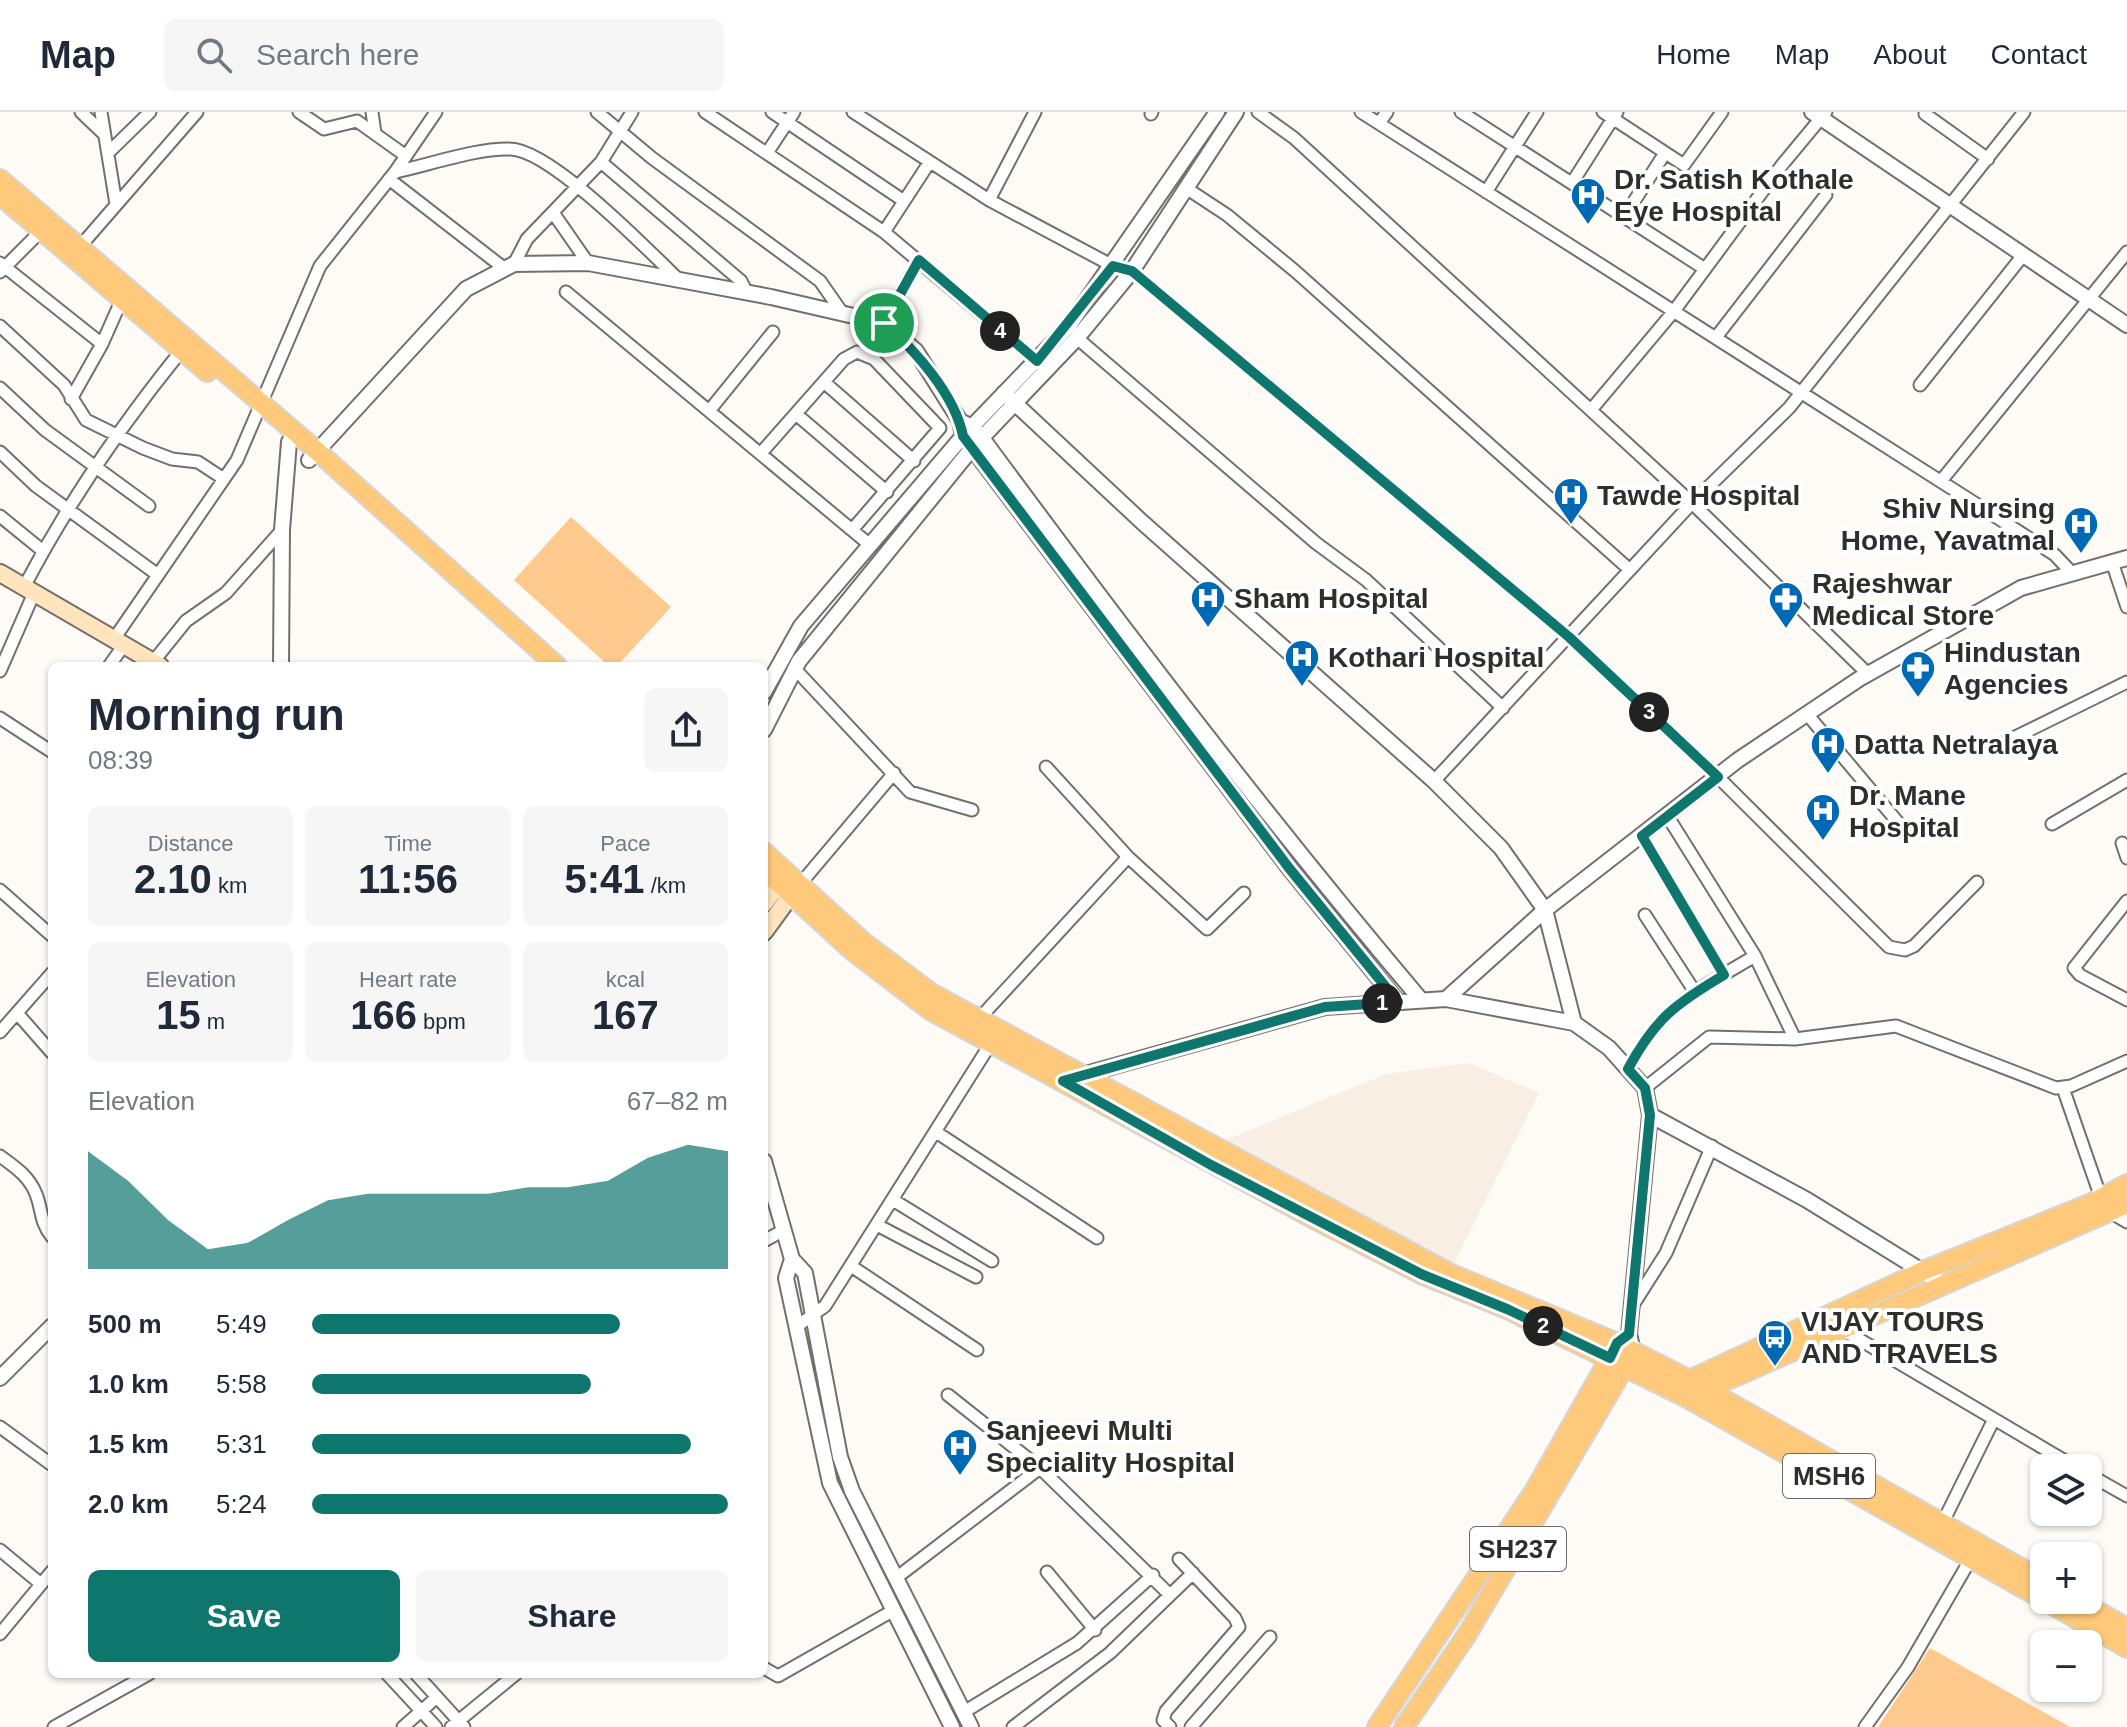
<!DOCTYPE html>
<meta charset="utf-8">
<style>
:root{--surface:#fff;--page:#f6f6f7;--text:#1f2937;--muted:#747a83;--line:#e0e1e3;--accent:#0f766e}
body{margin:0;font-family:Helvetica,sans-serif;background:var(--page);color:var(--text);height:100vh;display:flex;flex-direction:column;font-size:30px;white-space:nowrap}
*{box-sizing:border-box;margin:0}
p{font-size:26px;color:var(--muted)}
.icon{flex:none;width:44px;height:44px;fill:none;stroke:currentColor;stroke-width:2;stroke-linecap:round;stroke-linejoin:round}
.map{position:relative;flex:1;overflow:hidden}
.side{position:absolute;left:48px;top:550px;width:720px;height:1016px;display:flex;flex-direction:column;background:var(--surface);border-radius:12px;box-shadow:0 2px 6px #0004}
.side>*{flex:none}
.buttons{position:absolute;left:2030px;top:1342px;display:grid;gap:16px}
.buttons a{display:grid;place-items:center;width:72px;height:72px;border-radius:12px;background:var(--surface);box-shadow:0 2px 6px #0004;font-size:40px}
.pin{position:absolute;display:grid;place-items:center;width:68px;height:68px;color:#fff;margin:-34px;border:4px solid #fff;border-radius:50%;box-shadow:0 2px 8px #0007}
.km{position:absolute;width:40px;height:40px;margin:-20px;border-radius:50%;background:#222;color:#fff;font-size:22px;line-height:40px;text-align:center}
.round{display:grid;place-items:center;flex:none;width:84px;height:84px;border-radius:12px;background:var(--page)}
.head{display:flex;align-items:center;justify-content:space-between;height:136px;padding:0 40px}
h1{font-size:44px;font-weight:700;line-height:60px}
.figures{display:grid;grid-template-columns:repeat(3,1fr);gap:12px;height:136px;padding:8px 40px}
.figures div{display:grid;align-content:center;border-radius:12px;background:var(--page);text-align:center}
.figures b{font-size:40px;font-weight:700}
.figures small{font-size:22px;font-weight:400}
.figures p{font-size:22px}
.chart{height:224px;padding:16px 40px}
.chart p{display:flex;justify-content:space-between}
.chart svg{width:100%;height:144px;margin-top:8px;fill:var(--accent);opacity:.7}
.action{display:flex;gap:16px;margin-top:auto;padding:16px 40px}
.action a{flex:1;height:92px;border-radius:12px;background:var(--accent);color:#fff;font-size:32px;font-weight:700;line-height:92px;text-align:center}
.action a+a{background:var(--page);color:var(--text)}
ul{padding:0 40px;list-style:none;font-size:26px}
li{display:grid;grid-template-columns:128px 96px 1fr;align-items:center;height:60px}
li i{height:20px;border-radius:10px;background:var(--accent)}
header{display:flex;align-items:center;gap:48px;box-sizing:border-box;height:112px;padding:0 40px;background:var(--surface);border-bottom:2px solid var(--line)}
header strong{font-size:38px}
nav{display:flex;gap:44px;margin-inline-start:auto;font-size:28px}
.search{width:560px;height:72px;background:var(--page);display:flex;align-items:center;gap:20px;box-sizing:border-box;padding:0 28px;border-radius:12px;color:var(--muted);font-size:30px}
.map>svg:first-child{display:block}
.built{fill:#f8eee4}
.green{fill:#fec98d}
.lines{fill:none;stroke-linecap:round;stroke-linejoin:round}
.minor-casing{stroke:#73706c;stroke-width:15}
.tertiary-casing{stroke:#73706c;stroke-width:18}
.secondary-casing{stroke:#73706c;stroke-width:20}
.primary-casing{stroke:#d6d5d5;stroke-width:22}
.minor{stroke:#fff;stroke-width:11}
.tertiary{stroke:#fff;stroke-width:14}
.secondary{stroke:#ffe4bd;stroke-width:16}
.primary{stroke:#fec97a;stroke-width:18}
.route-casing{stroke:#fff;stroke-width:16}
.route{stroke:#0f766e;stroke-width:10}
.labels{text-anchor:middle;stroke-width:8;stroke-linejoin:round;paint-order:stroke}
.shield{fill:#fff;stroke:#6e6d6b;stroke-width:2}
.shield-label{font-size:26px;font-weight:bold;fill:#302e2c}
.poi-label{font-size:28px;font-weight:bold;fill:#302e2c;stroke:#fff;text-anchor:start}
</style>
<header>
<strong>Map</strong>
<div class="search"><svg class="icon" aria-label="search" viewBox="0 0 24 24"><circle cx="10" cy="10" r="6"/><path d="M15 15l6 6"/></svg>Search here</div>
<nav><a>Home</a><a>Map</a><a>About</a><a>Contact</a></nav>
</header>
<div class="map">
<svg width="2127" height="1615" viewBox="0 0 2127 1615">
<rect width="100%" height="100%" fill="#fefaf5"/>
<path class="built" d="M 1469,951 L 1539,981 L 1453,1153 L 1221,1030 L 1386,962 Z"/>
<path class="green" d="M 571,405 L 671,495 L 617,554 L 609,554 L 514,468 Z
M 1930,1536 L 2070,1615 L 1878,1615 Z"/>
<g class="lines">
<g class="minor-casing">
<path id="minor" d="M 81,0 L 104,22
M 101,0 L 116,92
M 299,0 L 324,17 L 357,9 L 406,44
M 372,0 L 375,21
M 597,0 L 652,46 L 820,169 L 843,202
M 705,0 L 884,120 L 1037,249
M 772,0 L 904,89
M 853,0 L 989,88 L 1113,154 L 1132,159 L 1569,525 L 1718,665 L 1889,835 L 1905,838 L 1914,834 L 1977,770
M 1258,0 L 1294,26 L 1692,391 L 1868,562
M 1361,0 L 1973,390 L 2055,443 L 2072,461
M 1461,0 L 1705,157
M 1603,0 L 1684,53 L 1722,0
M 1151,2 L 1152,0
M 1925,2 L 1988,47
M 1379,11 L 1387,0
M 108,41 L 150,0
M 767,41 L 794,0
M 601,50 L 741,169 L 747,181
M 395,60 C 429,53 476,36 510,37 C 550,37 648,138 679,168
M 389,67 L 505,157
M 1572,71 L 1617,0
M 1186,76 L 1227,103 L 1295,159 L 1630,458
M 1486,80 L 1537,0
M 989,88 L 1035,0
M 554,102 L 588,151
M 1624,105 L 1665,41
M 884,120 L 929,51
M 77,138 L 197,0
M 0,151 L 102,232
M 514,152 L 527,127 L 601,50 L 632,0
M 0,160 L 42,118
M 566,180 L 870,433
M 884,211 L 919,148
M 0,214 L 64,273 L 86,308 L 143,336 L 172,347 L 198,350 L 224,367
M 1717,224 L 1826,83
M 1077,226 L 1316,431 L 1366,468 L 1503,596
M 824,270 L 914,349
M 1920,273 L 2024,142
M 0,276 L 45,318 L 149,394
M 71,287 L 102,232 L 122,187
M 1591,298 L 1674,199 L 1782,53 L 1826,0
M 709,299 L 773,220
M 796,302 L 887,380
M 0,340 L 36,374 L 158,463
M 761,341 L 844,247 L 857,240 L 874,247 L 940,316 L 852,418
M 1941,369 L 2127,140
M 0,404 L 43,439
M 2112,450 L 2127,495
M 24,475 C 68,391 122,312 181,239
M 114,527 L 237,348 L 320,154 L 395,60 L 436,0
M 153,550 L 186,509 L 226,481 L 282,418
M 109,554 L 124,533
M 795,557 L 910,680 L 972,698
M 0,559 L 34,481
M 1807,602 L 1901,714
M 0,606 L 52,640
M 1999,633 L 2127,570
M 1046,655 L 1128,745 L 1207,817 L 1244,781
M 1434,669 L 1692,391 L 1789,296 L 2024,0
M 1668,705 L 1755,844 L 1795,927
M 2052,712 L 2127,668
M 1642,724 L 1724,863
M 2122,731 L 2127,746
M 796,777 L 894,661
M 0,778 L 52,824
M 2127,789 L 2074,856 L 2080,863 L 2127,888
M 1645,803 L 1695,880
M 17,901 L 52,941
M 977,909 L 1128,745
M 0,920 L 52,861
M 1628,957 C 1663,893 1694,880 1755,844
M 1645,976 L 1709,925 L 1795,927 L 1896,914 L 2056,976 L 2071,974 L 2127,949
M 2063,976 L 2101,1086 L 2110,1100 L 2127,1110
M 936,1020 L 1097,1126
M 0,1044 C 15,1055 29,1064 36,1082 C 43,1100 39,1108 52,1125
M 893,1088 L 992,1149
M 877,1113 L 976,1165
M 764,1129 L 784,1118
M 851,1154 L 977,1238
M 1633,1193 L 1666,1141 L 1712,1034
M 796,1215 L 825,1194 L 991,931
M 1840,1216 L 2077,1356
M 948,1283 L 1040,1356 L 1170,1483
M 0,1315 L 52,1353
M 2088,1362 L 2127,1384
M 1941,1414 L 1994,1307
M 0,1438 L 41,1472
M 1047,1460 L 1095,1518
M 896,1466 L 1040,1356
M 0,1522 L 52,1459
M 764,1556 L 778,1564 L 894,1498
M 387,1562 L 436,1615
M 416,1562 L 464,1615
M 964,1600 L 1077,1531 L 1153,1463
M 54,1615 L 149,1562
M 403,1615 L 437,1585
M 451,1615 L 516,1562
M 1013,1615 L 1110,1541 L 1193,1461
M 1170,1615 L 1163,1608 L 1166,1599 L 1239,1515 L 1235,1506 L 1179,1447
M 1191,1615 L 1270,1525
M 1865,1615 L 1908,1555 L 1973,1443"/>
</g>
<g class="tertiary-casing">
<path id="tertiary" d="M 1812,0 L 2127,213
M 1004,281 L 1142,410 L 1434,669 L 1501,736 L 1545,798 L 1574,911
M 960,309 L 972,315 L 982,326 C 1123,517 1267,706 1421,888
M 309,348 L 466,177 L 514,152 L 588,151 L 771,185 L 884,211 L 916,239 L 960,309 L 963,324 L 1289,756 L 1398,890
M 281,554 L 282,418 L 289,330 L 295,320
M 764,580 L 801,514 L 963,324 L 1068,215 L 1217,0
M 764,618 L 799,549 L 973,335 L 1077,226 L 1132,159 L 1236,0
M 1446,887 L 1545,798 L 1738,648 L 1859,567 L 2021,476 L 2127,446
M 1079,964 L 1325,895 L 1446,887 L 1574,911 L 1609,936 L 1645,976 L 1650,1003 L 1629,1222 L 1633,1239
M 1650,1003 L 1807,1088 L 1943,1172
M 764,1049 L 792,1147 L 786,1166 L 830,1371 L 952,1615
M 792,1147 L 805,1161 L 840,1345 L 852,1379 L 971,1615
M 0,1266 L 52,1214"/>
</g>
<g class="secondary-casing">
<path id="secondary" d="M 0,461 L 160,554
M 764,792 L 779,772
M 764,820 L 791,783"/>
</g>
<g class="primary-casing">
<path id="primary" d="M 0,67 L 317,339 L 557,554
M 0,83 L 207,260
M 764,740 L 862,829 L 931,881 L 1449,1161 L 1617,1231 L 1688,1267 L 2044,1469
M 764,758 L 854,840 L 930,898 L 1316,1108 L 1421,1162 L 1507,1197 L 1687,1286 L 2044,1488
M 1681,1272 L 1923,1159 L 2092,1091 L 2127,1072
M 1698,1281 L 2127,1092
M 2044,1488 L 2127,1536
M 2078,1488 L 2127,1516
M 1377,1615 L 1535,1378 L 1616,1235
M 1404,1615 L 1466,1524 L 1630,1246"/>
</g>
<use href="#minor" class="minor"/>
<use href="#tertiary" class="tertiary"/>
<use href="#secondary" class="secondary"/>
<use href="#primary" class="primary"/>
</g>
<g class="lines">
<g class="route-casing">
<path id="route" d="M 919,148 L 1037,249 L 1113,154 L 1132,159 L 1569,525 L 1718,665 L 1642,724 L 1724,863 C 1675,892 1655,907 1628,957 L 1645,976 L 1650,1003 L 1629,1222 L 1617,1231 L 1610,1246 L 1507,1197 L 1421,1162 L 1211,1053 L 1063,969 L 1325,895 L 1398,890 L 1289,756 L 963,324 C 955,283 915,238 884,211 Z"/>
</g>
<use href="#route" class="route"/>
</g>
<defs>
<g id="hospital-pin" transform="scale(1.8)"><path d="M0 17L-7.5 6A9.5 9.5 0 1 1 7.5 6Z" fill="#0069b5" stroke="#fff"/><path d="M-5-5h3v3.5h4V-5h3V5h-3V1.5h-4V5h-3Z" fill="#fff"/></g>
<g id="pharmacy-pin" transform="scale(1.8)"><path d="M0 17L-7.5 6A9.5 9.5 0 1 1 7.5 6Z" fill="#0069b5" stroke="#fff"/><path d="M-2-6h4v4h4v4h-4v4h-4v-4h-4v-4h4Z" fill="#fff"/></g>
<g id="bus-pin" transform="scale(1.8)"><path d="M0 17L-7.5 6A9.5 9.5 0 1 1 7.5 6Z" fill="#0069b5" stroke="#fff"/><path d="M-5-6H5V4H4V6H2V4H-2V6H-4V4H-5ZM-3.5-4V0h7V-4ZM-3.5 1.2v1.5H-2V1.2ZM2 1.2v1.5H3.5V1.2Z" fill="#fff"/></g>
</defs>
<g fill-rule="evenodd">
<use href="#hospital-pin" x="1588" y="83"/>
<use href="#hospital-pin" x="1571" y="383"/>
<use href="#hospital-pin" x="2081" y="412"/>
<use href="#hospital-pin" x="1208" y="486"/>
<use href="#pharmacy-pin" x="1786" y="487"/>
<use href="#hospital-pin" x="1302" y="545"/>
<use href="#pharmacy-pin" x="1918" y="556"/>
<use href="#hospital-pin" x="1828" y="632"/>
<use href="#hospital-pin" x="1823" y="699"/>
<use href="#bus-pin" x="1775" y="1225"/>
<use href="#hospital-pin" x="960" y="1334"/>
</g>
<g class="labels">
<g class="shield">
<rect x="1783" y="1342" width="92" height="44" rx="6"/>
<rect x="1470" y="1415" width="96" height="44" rx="6"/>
</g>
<g class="shield-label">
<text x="1829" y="1373">MSH6</text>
<text x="1518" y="1446">SH237</text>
</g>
<g class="poi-label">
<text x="1614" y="77">Dr. Satish Kothale<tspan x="1614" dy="32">Eye Hospital</tspan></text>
<text x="1597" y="393">Tawde Hospital</text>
<text x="2055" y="406" text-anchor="end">Shiv Nursing<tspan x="2055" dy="32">Home, Yavatmal</tspan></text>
<text x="1812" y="481">Rajeshwar<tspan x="1812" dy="32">Medical Store</tspan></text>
<text x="1234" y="496">Sham Hospital</text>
<text x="1944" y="550">Hindustan<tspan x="1944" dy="32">Agencies</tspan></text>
<text x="1328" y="555">Kothari Hospital</text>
<text x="1854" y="642">Datta Netralaya</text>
<text x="1849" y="693">Dr. Mane<tspan x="1849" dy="32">Hospital</tspan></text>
<text x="1801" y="1219">VIJAY TOURS<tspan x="1801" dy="32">AND TRAVELS</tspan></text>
<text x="986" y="1328">Sanjeevi Multi<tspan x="986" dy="32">Speciality Hospital</tspan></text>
</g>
</g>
</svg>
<div class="buttons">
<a><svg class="icon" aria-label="layers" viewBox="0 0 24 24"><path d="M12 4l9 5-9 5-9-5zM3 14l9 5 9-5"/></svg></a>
<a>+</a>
<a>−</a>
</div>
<div class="pin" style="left:884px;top:211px;background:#1e9e55"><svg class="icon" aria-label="arrive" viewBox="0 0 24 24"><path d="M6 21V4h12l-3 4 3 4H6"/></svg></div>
<b class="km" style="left:1382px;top:891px">1</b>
<b class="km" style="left:1543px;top:1214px">2</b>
<b class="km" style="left:1649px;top:600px">3</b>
<b class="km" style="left:1000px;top:219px">4</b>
<section class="side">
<div class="head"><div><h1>Morning run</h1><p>08:39</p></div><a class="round"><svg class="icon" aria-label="share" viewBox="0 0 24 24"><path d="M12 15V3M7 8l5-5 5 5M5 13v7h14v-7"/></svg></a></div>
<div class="figures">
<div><p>Distance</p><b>2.10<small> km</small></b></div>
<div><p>Time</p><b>11:56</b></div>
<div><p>Pace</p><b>5:41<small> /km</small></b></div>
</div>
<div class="figures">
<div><p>Elevation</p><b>15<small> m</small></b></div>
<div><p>Heart rate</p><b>166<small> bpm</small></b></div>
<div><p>kcal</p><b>167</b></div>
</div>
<div class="chart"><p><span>Elevation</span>67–82 m</p>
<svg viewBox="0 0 160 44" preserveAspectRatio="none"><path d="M0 44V8L10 17L20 29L30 38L40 36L50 29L60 23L70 21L80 21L90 21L100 21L110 19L120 19L130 17L140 10L150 6L160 8V44z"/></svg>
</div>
<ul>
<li><b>500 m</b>5:49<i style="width:74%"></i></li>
<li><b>1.0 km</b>5:58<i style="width:67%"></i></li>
<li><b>1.5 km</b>5:31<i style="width:91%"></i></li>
<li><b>2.0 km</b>5:24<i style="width:100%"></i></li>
</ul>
<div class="action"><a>Save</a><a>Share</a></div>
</section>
</div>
